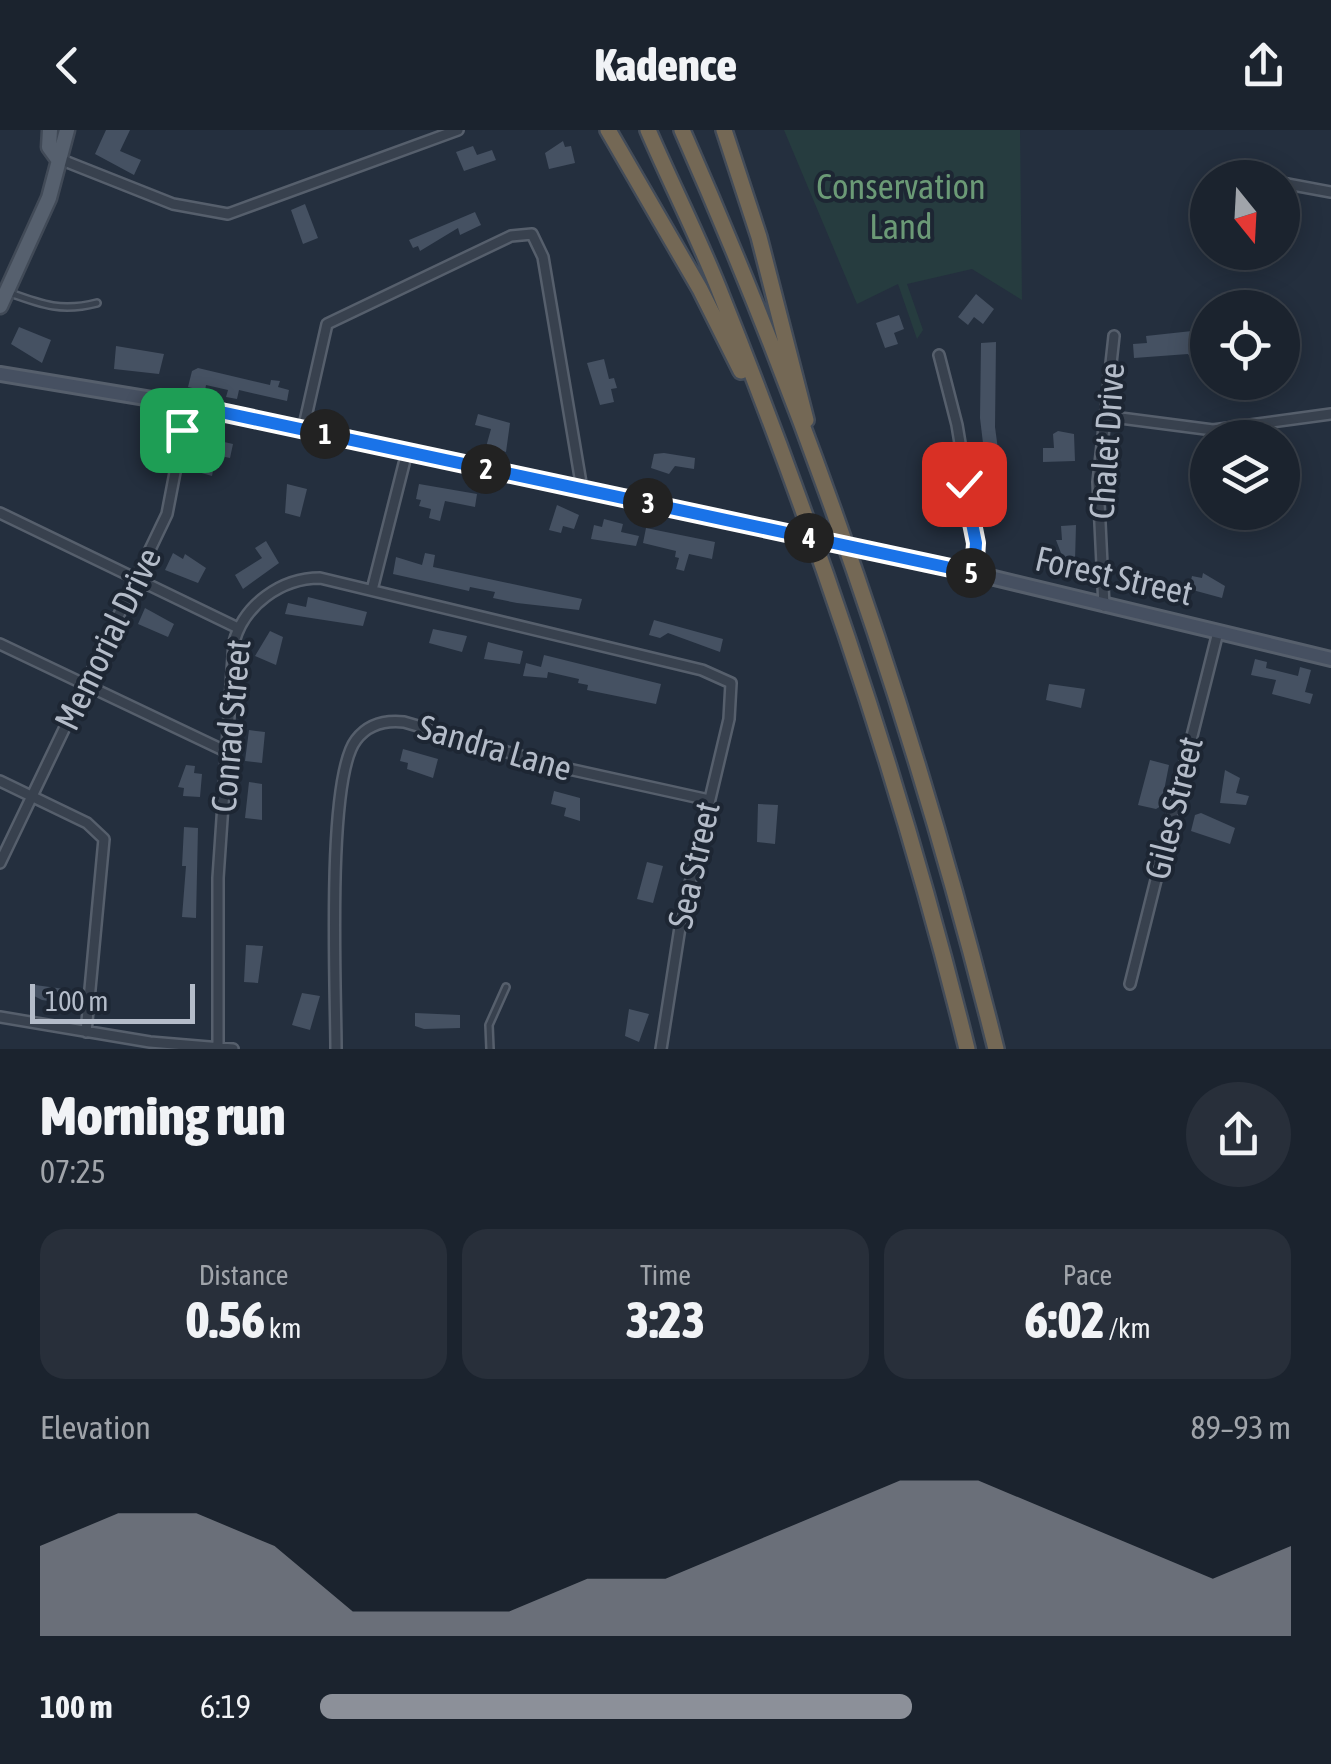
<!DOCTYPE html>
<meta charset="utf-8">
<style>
:root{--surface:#1b232e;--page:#282f3a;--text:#f1f3f6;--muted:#a0a4aa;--line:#39404a;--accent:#8c9099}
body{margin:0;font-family:"Asap Condensed",sans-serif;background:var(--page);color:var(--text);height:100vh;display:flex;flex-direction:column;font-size:38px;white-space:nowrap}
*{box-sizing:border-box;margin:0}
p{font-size:32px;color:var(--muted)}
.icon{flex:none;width:55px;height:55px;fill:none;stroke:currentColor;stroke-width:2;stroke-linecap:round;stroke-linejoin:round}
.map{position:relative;height:919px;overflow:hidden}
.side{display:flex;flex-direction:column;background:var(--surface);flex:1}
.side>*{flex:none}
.needle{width:65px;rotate:162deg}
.buttons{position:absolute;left:1190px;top:30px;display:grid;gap:20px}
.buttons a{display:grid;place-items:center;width:110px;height:110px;border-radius:50%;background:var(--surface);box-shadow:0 5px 25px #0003,0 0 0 2px var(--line);font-size:50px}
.scale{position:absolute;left:30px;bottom:25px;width:165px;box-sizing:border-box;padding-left:10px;border:5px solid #b4bcc9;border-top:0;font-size:28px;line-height:35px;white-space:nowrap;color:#b4bcc9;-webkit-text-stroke:8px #1d2633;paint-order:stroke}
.pin{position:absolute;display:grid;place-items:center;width:85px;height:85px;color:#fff;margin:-42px;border-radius:20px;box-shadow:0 5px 15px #0006}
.km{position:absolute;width:50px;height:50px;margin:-25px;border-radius:50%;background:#222;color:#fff;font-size:28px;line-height:50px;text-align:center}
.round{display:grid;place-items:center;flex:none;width:105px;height:105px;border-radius:52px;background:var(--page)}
.headline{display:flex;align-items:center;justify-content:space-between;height:170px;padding:0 40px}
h1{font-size:55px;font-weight:800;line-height:75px}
.metrics{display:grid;grid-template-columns:repeat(3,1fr);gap:15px;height:170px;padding:10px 40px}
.metrics div{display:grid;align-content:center;border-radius:25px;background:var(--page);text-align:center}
.metrics b{font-size:50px;font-weight:800}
.metrics small{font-size:28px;font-weight:400}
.metrics p{font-size:28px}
.chart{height:280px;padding:20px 40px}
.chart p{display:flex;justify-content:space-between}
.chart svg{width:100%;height:180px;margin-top:10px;fill:var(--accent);opacity:.7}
ul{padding:0 40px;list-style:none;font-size:32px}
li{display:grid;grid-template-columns:160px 120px 1fr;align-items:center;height:75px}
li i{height:25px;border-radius:12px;background:var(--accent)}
header{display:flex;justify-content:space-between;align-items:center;height:130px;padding:0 40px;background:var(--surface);font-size:45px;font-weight:800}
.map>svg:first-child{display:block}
.green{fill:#263c3f}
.building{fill:#455162}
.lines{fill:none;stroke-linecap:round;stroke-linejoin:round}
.lane-casing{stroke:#565f6c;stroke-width:10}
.street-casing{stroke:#565f6c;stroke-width:14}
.secondary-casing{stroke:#565f6c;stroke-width:18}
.primary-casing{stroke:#414a57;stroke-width:19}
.highway-casing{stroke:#434c59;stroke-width:20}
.lane{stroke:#38414e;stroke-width:5}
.street{stroke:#38414e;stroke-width:9}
.secondary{stroke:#465061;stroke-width:12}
.primary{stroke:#56606e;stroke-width:14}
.highway{stroke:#746855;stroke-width:15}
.secondary-bridge-casing{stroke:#565f6c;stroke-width:18;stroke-linecap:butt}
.secondary-bridge{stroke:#465061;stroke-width:12}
.route-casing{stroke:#fff;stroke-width:20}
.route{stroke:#1a73e8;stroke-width:12}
.labels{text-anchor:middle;stroke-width:8;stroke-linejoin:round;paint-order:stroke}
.park-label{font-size:35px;fill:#6b9a76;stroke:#1d2633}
.street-label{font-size:35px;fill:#b4bcc9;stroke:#1d2633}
</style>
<header><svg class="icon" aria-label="back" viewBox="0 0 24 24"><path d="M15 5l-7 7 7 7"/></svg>Kadence<svg class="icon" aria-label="share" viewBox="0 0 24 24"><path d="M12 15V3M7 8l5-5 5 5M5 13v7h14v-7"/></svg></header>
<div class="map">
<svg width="1331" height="919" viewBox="0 0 1331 919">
<rect width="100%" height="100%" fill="#242f3e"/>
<path class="green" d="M 784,0 L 1020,0 L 1022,170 L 972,139 L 907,154 L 923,200 L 917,209 L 898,154 L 857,174 Z"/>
<path class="building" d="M 106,0 L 130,0 L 120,21 L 141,30 L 134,45 L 95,24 Z
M 563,11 L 565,17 L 571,16 L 575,33 L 549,39 L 545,23 Z
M 473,16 L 477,25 L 492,20 L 496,30 L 464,41 L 456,22 Z
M 305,74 L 318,108 L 303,114 L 291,80 Z
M 475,82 L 481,95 L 460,105 L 458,98 L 420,121 L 418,116 L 413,118 L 409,110 Z
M 976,164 L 994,179 L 983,194 L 974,187 L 968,195 L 958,187 Z
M 899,185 L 904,199 L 894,203 L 898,214 L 885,218 L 876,193 Z
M 1201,195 L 1208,206 L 1208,230 L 1197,237 L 1188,224 L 1134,228 L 1133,214 L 1147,213 L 1146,206 L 1192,201 L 1192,196 Z
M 19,197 L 51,210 L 42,233 L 11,214 Z
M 996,212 L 995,297 L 1005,372 L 990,372 L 980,288 L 981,213 Z
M 116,216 L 164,224 L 159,244 L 114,239 Z
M 604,229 L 609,249 L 614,248 L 617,258 L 611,259 L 614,272 L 600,275 L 587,233 Z
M 198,238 L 270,255 L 271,250 L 280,251 L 278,257 L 289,260 L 287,271 L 239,260 L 237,269 L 226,267 L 228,260 L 206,255 L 205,261 L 188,257 L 192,241 Z
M 478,284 L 510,293 L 506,322 L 486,317 L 491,299 L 475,295 Z
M 1058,301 L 1074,304 L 1075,331 L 1043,332 L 1043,318 L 1054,318 L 1053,304 Z
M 211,309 L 233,314 L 230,328 L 216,325 L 212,346 L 198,342 Z
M 664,323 L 695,328 L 694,339 L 675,336 L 669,344 L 651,338 L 654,324 Z
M 287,354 L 307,359 L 300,387 L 285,383 Z
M 419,354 L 477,364 L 475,377 L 445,371 L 440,391 L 429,388 L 431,379 L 419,376 L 421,370 L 416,369 Z
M 557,375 L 579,385 L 574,399 L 563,396 L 561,403 L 549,400 Z
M 604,389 L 623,394 L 621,402 L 639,406 L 636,416 L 591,409 L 594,395 L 602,397 Z
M 1076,395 L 1075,431 L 1064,431 L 1056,410 L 1062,410 L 1061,396 Z
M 646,398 L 715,412 L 712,429 L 689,424 L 684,441 L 676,439 L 679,428 L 675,427 L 676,421 L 643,413 Z
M 266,411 L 279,433 L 243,459 L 235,445 L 262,428 L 255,418 Z
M 173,423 L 183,429 L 185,424 L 206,438 L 198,453 L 165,440 Z
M 425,423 L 435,425 L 433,437 L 582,469 L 579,480 L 517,473 L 493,468 L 495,462 L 470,457 L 469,461 L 393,444 L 396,427 L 422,435 Z
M 1203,443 L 1225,456 L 1222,468 L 1189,459 L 1192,446 L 1202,448 Z
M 308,467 L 367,482 L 363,496 L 285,484 L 288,473 L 306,477 Z
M 145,478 L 174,494 L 168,507 L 138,494 Z
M 654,490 L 723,509 L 720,522 L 668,503 L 660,508 L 649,505 Z
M 433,499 L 467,506 L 462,522 L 429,513 Z
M 270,501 L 283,507 L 276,535 L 255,526 Z
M 488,512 L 523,521 L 520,534 L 484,529 Z
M 544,525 L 661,554 L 656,574 L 587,560 L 588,555 L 578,553 L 579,549 L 548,542 L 547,548 L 523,546 L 526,533 L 541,537 Z
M 1255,529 L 1267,532 L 1266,538 L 1298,546 L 1300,537 L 1311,540 L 1305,562 L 1313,564 L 1310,574 L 1272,564 L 1276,550 L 1251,545 Z
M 1049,554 L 1085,559 L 1081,578 L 1046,570 Z
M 249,600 L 265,602 L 262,633 L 245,631 Z
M 403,619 L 438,629 L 433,648 L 407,639 L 408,633 L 400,631 Z
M 1150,630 L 1169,635 L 1161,676 L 1156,679 L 1138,675 Z
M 186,635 L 195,636 L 194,643 L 202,644 L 200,667 L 183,666 L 184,658 L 178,657 Z
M 1225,640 L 1240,648 L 1236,663 L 1249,666 L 1246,675 L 1220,673 Z
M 249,652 L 262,654 L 262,690 L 245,688 Z
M 554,661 L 580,668 L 580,691 L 564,686 L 566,678 L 551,674 Z
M 758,674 L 778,675 L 775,714 L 757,712 Z
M 1201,683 L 1235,698 L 1230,714 L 1191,701 L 1195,685 Z
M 184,697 L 198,698 L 196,788 L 182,787 L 186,736 L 182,736 Z
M 647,732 L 663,736 L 653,773 L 637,769 Z
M 246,815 L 263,816 L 258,853 L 244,852 Z
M 35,855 L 72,860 L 70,874 L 42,870 L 34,866 Z
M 302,863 L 320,866 L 310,900 L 292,895 Z
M 629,879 L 649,884 L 639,912 L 625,906 Z
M 415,883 L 460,885 L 460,898 L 424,899 L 415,896 Z"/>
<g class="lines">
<g class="lane-casing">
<path id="lane" d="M 10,163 C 43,175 62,182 97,173
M 490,919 L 489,895 L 506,857"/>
</g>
<g class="street-casing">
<path id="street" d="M 57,28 L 173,74 L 228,84 L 458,0
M 1282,53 L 1331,62
M 939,225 L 957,295 L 975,403 L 973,443
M 1105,286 L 1213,300 L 1331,284
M 303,300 L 327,194 L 511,106 L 532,104 L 543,127 L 582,359
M 0,383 L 238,498
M 372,460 L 407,322
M 1104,476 L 1098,352 L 1114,206
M 0,514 L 225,621
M 0,651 L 87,693 L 104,709 L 86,902
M 0,733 L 167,384 L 188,275
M 1130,854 L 1218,502
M 0,887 L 150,912 L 233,919
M 218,919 L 218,748 L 234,512 C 244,475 281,448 320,448 L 702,540 L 731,553 L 729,589 L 681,791 L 661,919
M 336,919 C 336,861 326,649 356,610 C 368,594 385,590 404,592 L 555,636 L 709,670"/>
</g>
<g class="secondary-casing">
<path id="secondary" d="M 0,244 L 188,275 L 748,395
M 953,438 L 1331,529"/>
</g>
<g class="primary-casing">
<path id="primary" d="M 50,0 L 49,17 L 57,28
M 0,176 L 49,68 L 67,0"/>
</g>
<g class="highway-casing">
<path id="highway" d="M 608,0 L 700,159 L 741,241
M 648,0 C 672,56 700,110 722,167 C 820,412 904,663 967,919
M 682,0 C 812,295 918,606 996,919
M 724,0 L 759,107 L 806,290"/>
</g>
<use href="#lane" class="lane"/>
<use href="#street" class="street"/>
<use href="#secondary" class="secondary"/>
<use href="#primary" class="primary"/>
<use href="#highway" class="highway"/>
<g class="secondary-bridge-casing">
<path id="secondary-bridge" d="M 748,395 L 953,438"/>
</g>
<use href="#secondary-bridge" class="secondary-bridge"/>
</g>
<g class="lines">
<g class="route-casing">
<path id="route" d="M 182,300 L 188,275 L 974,443 L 976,413 L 964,354"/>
</g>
<use href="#route" class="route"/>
</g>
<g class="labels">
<g class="park-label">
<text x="901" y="69">Conservation<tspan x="901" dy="40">Land</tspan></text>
</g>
<g class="street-label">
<text transform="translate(1107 311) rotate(-86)" y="12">Chalet Drive</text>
<text transform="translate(1114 446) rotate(13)" y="12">Forest Street</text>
<text transform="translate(108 509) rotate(-64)" y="12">Memorial Drive</text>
<text transform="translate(231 596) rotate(-85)" y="12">Conrad Street</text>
<text transform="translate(495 618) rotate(16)" y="12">Sandra Lane</text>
<text transform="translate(1174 678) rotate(-76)" y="12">Giles Street</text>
<text transform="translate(694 735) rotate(-77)" y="12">Sea Street</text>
</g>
</g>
</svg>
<div class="buttons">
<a><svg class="needle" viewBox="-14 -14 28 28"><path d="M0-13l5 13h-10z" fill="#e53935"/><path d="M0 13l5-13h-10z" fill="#a0a4aa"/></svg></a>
<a><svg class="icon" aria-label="locate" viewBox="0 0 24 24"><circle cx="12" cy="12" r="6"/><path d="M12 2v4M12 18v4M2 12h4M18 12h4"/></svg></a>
<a><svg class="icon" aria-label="layers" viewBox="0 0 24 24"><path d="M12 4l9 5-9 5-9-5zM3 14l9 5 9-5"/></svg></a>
</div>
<div class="scale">100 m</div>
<div class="pin" style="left:182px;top:300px;background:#1e9e55"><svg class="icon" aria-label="arrive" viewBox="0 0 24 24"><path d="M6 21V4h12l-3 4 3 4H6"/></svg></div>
<div class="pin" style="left:964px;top:354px;background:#d93025"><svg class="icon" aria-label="check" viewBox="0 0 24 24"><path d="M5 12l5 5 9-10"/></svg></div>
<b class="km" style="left:325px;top:304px">1</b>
<b class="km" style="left:486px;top:339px">2</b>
<b class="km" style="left:648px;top:373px">3</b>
<b class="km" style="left:809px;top:408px">4</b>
<b class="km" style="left:971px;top:443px">5</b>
</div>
<section class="side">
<div class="headline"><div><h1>Morning run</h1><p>07:25</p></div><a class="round"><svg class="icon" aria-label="share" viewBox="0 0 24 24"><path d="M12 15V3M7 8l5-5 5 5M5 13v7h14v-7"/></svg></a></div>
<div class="metrics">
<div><p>Distance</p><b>0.56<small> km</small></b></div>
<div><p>Time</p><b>3:23</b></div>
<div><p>Pace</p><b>6:02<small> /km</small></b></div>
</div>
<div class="chart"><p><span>Elevation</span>89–93 m</p>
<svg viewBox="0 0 160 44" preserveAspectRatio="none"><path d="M0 44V22L10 14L20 14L30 22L40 38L50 38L60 38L70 30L80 30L90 22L100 14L110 6L120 6L130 14L140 22L150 30L160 22V44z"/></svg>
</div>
<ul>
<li><b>100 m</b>6:19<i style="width:61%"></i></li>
</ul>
</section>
